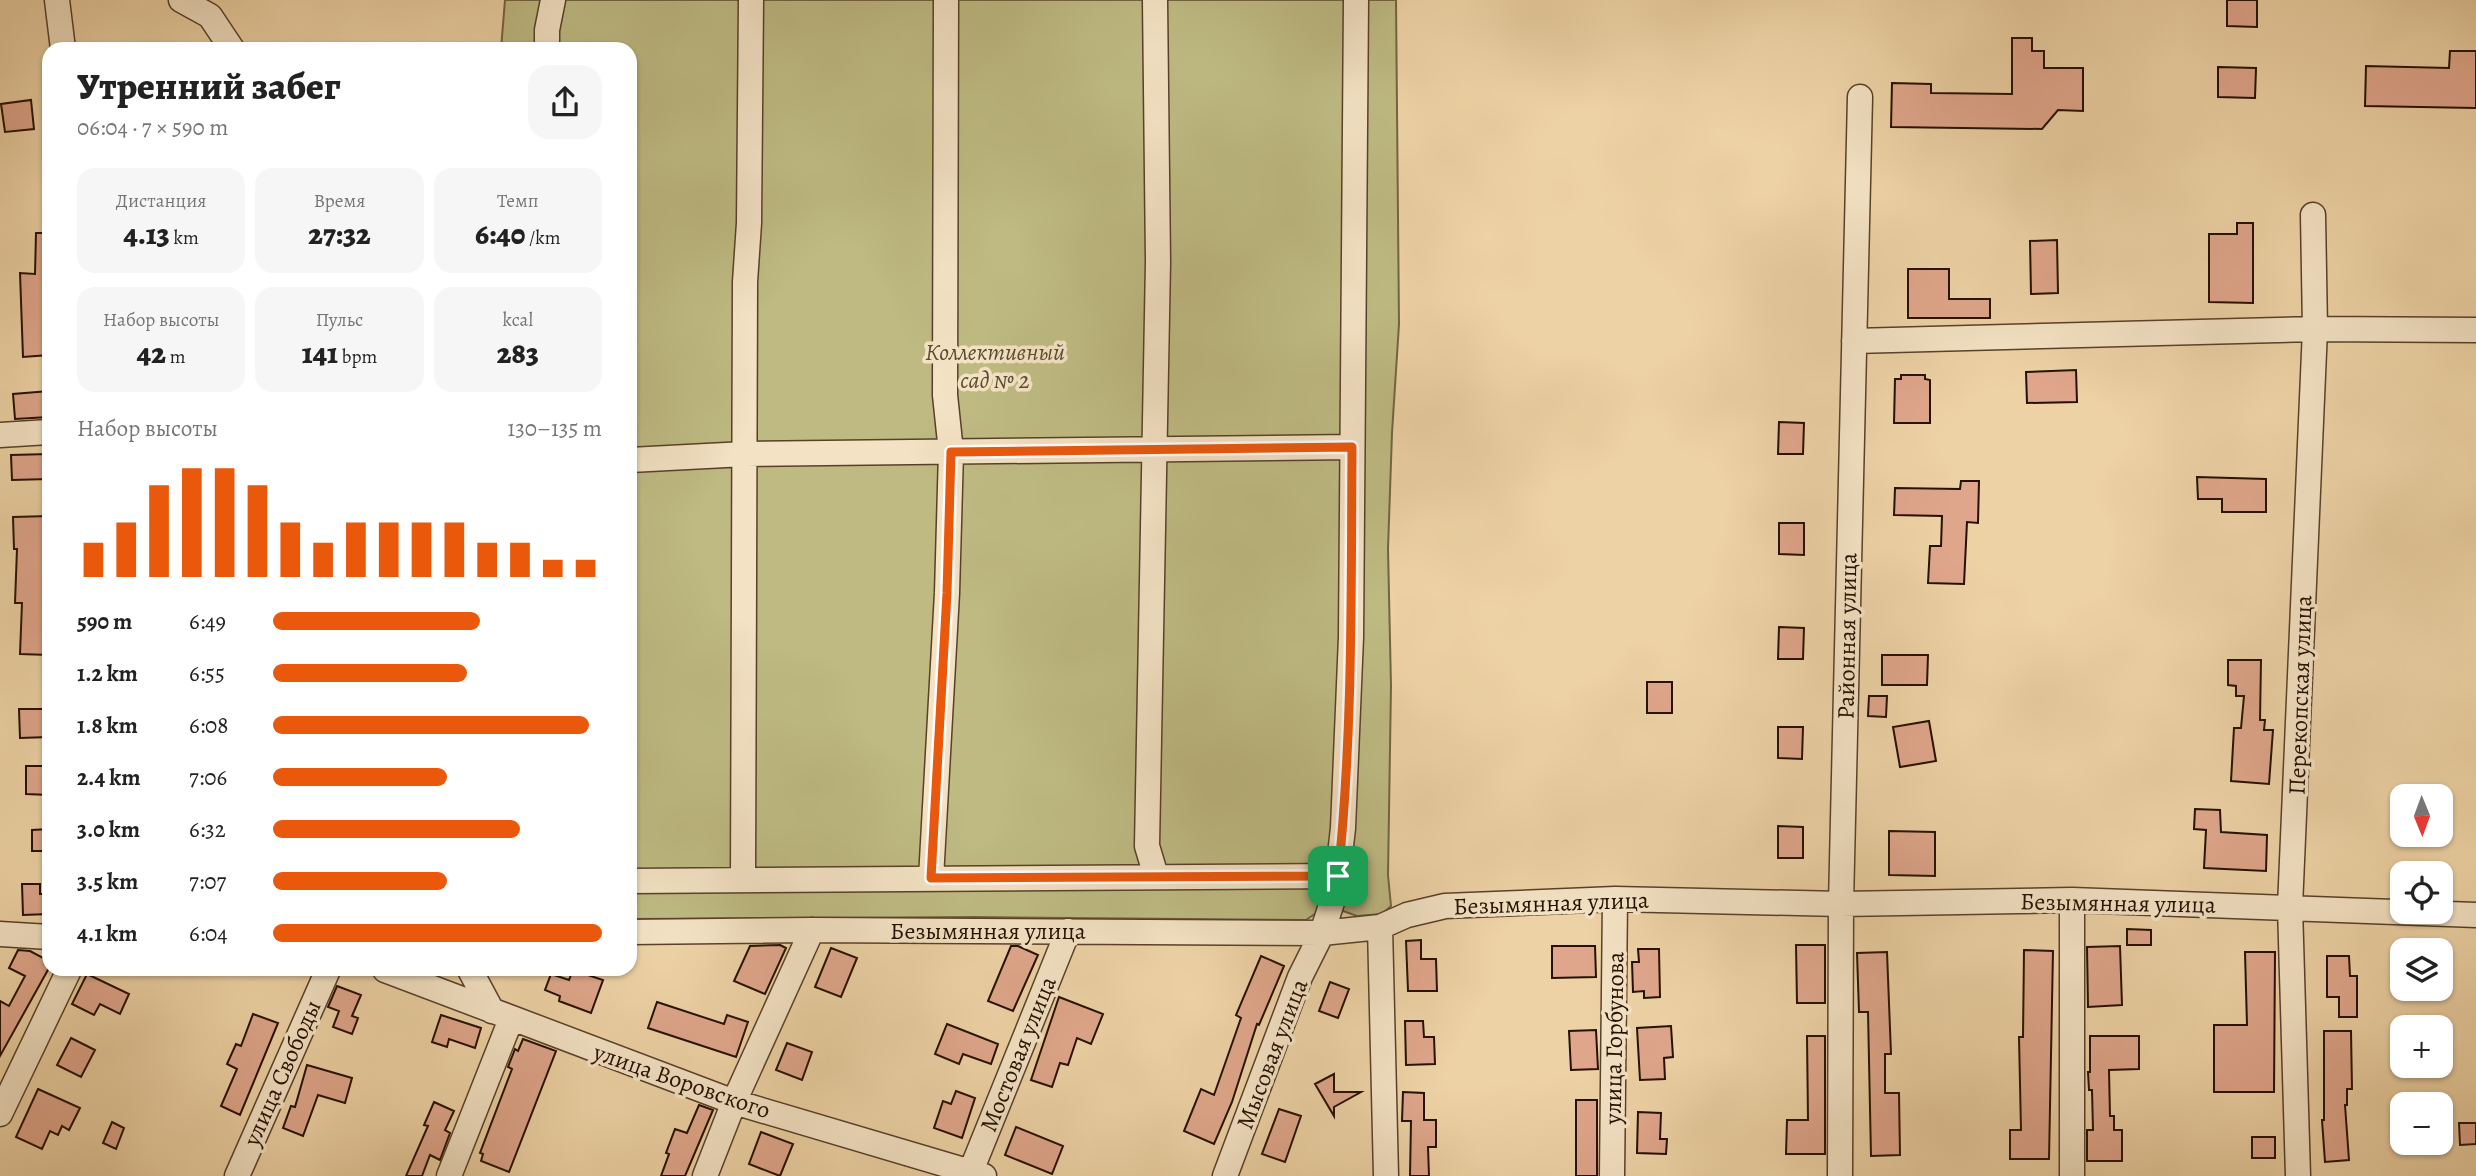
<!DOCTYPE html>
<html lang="ru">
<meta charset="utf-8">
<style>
:root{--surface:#fff;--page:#f6f6f6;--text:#222;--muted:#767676;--accent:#ea580c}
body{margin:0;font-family:Alegreya,serif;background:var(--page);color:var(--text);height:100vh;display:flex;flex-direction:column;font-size:26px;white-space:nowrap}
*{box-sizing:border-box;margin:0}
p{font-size:23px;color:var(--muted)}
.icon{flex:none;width:38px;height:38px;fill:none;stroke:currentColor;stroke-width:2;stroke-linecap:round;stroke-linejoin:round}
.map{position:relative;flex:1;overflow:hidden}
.sheet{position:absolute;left:42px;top:42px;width:595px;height:934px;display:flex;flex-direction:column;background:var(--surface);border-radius:21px;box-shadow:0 2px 5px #0004}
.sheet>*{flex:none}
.needle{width:46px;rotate:179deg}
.buttons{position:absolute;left:2390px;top:784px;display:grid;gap:14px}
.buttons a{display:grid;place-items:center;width:63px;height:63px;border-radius:14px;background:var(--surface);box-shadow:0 2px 5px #0004;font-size:35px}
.pin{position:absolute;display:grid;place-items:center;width:60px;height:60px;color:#fff;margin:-30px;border-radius:14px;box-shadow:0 4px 10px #0006}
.round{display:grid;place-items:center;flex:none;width:74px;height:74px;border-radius:21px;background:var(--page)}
.head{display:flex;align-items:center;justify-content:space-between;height:119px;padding:0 35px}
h1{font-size:38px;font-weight:800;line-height:52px}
.stats{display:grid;grid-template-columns:repeat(3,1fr);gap:10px;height:119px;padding:7px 35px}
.stats div{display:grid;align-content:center;border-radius:18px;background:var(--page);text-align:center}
.stats b{font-size:30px;font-weight:800}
.stats small{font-size:19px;font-weight:400}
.stats p{font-size:19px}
.chart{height:196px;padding:14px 35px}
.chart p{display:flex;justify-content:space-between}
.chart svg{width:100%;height:126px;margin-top:7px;stroke:var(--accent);stroke-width:6}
ul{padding:0 35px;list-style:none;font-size:23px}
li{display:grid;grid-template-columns:112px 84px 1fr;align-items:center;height:52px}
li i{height:18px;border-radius:9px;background:var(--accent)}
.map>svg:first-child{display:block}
.green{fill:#beba82;stroke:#726541;stroke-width:2}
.building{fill:#dfa68b;stroke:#261000;stroke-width:2}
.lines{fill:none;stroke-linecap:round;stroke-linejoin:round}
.minor-casing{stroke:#584029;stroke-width:27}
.minor{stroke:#f3e2c4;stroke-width:24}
.route-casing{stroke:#fff;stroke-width:14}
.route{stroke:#ea580c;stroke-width:9}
.labels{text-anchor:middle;stroke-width:7;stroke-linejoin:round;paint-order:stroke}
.park-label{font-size:24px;font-style:italic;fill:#5b4c2e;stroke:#f3e2c4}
.street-label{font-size:24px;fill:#261000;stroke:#f3e2c4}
</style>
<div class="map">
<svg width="2476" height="1176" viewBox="0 0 2476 1176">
<rect width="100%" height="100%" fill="#edd2a5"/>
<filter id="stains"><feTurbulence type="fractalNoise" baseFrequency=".00286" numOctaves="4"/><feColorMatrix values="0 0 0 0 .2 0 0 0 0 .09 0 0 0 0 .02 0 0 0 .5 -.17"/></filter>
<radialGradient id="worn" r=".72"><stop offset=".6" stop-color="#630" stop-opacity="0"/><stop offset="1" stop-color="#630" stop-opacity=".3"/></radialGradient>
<path class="green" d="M 505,0 L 1396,0 L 1399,324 L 1392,433 L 1388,549 L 1391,686 L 1388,875 L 1391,906 L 1382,914 L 1357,916 L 1343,911 L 1340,903 L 1342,887 L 1315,881 L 1321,896 L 1319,911 L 1306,920 L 974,917 L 630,919 L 630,49 L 501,49 Z"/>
<path class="building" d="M 2227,0 L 2257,0 L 2257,27 L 2227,26 Z
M 2012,38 L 2032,38 L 2032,51 L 2044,51 L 2044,68 L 2083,68 L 2083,111 L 2058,110 L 2042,129 L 1891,127 L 1892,83 L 1931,84 L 1931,93 L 2012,94 Z
M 2450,51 L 2476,51 L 2476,108 L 2365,106 L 2366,66 L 2449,68 Z
M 2218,67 L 2256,68 L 2255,98 L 2218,97 Z
M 31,100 L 34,129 L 5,132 L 1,104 Z
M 2237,223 L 2253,223 L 2253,303 L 2209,302 L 2209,234 L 2237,234 Z
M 36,233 L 49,233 L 49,355 L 23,357 L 20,273 L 35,274 Z
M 2057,240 L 2058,293 L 2031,294 L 2030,241 Z
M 1908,269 L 1949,269 L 1949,299 L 1990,299 L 1990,318 L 1908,318 Z
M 2076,370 L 2077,402 L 2027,403 L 2026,372 Z
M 1901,375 L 1925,375 L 1925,379 L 1930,380 L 1930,423 L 1894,423 L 1895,379 L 1901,379 Z
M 49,391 L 49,417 L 15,419 L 13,394 Z
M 1779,422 L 1804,423 L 1803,454 L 1778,454 Z
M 49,454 L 49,479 L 12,480 L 11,455 Z
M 2197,477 L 2266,479 L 2266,512 L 2222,512 L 2222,499 L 2198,499 Z
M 1961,481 L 1979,481 L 1978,523 L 1967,522 L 1964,584 L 1928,583 L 1930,546 L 1941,546 L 1942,516 L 1894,515 L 1895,488 L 1960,489 Z
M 49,516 L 49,655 L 20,654 L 22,603 L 15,603 L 17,549 L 14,549 L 13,517 Z
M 1779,523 L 1804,523 L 1804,555 L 1779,554 Z
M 1779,627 L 1804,628 L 1803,659 L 1778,659 Z
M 1882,655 L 1928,655 L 1927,685 L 1882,685 Z
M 2228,660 L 2261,660 L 2260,720 L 2265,720 L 2264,730 L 2273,730 L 2269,784 L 2231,781 L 2234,728 L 2241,728 L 2244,696 L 2236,696 L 2236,686 L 2228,685 Z
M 1647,682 L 1672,682 L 1672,713 L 1647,713 Z
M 1869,696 L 1887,696 L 1886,717 L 1868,716 Z
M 19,709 L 49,709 L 49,737 L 20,738 Z
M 1929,721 L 1936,761 L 1900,767 L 1893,727 Z
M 1778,727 L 1803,727 L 1802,759 L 1778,758 Z
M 26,766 L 49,766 L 49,795 L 26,794 Z
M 2195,809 L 2220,810 L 2221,832 L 2267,835 L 2266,871 L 2204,868 L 2206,830 L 2194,829 Z
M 1778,826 L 1803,827 L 1803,858 L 1778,858 Z
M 49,829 L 49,851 L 32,851 L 32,830 Z
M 1889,831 L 1935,832 L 1935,876 L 1889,875 Z
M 22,884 L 40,884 L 40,894 L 49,894 L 49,914 L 23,915 Z
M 2127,929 L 2151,930 L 2151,945 L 2127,945 Z
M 1421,940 L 1421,959 L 1436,959 L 1437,991 L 1408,991 L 1406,941 Z
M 780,945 L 786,948 L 765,994 L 734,981 L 750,946 Z
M 1796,945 L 1825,945 L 1825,1003 L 1797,1003 Z
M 1011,946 L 1018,946 L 1038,955 L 1013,1011 L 988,1001 Z
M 1552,946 L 1595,946 L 1596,977 L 1552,978 Z
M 2120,946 L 2122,1005 L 2088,1007 L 2087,947 Z
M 831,948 L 857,958 L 841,997 L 815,987 Z
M 1638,949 L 1659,949 L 1660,997 L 1644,998 L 1644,991 L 1633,992 L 1632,962 L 1639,962 Z
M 18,950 L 30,951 L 49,961 L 49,968 L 0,1056 L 0,1001 L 9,1006 L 25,976 L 9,968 Z
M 2024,950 L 2053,951 L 2049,1159 L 2010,1159 L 2010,1130 L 2021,1130 L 2019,1037 L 2023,1037 Z
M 1887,952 L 1891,1054 L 1885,1054 L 1885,1093 L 1899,1093 L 1900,1155 L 1871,1156 L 1868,1012 L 1859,1012 L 1857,953 Z
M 2245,952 L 2275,952 L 2274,1092 L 2214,1092 L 2214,1025 L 2247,1025 Z
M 1261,956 L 1284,966 L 1259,1025 L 1257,1024 L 1232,1102 L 1214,1144 L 1184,1131 L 1201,1089 L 1214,1095 L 1241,1018 L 1236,1015 Z
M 2327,956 L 2349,956 L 2350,976 L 2357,976 L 2357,1017 L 2339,1017 L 2339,997 L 2327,997 Z
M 573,970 L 603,980 L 591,1013 L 559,1001 L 560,996 L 545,990 L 551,974 L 569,980 Z
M 87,974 L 129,994 L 120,1014 L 100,1004 L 94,1015 L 72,1004 Z
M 1330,982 L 1349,989 L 1338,1018 L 1319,1011 Z
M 337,986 L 361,995 L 352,1016 L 358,1018 L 352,1034 L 333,1027 L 339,1011 L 328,1007 Z
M 1059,997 L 1103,1014 L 1091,1044 L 1077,1038 L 1068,1065 L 1060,1063 L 1052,1087 L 1031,1080 Z
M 657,1002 L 724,1024 L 727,1015 L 748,1022 L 736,1057 L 648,1028 Z
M 253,1014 L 278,1023 L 240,1115 L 221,1106 L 237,1069 L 227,1064 L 236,1044 L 241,1046 Z
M 441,1015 L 481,1028 L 475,1048 L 449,1039 L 447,1047 L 432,1042 Z
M 1405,1021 L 1423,1021 L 1424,1037 L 1434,1037 L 1435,1064 L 1406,1065 Z
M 947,1024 L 998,1044 L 991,1064 L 963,1054 L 959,1064 L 935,1054 Z
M 1671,1026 L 1673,1057 L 1664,1058 L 1665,1079 L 1640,1080 L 1637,1028 Z
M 1596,1030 L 1598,1069 L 1571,1070 L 1569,1031 Z
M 2324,1031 L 2351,1031 L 2352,1089 L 2347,1089 L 2347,1105 L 2345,1105 L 2349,1160 L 2325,1162 L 2322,1120 L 2324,1120 Z
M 1807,1036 L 1825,1036 L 1825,1154 L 1786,1154 L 1787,1120 L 1808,1120 Z
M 2090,1036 L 2139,1036 L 2139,1069 L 2109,1070 L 2110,1116 L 2114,1116 L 2114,1130 L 2122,1130 L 2122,1161 L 2087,1161 L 2087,1130 L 2093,1130 L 2092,1090 L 2089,1090 L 2088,1072 L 2090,1072 Z
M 71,1038 L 95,1050 L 81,1077 L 57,1065 Z
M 523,1039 L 556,1051 L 509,1172 L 481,1161 L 483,1154 L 480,1153 L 512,1069 L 508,1067 L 515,1049 L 518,1051 Z
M 787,1043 L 812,1052 L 802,1080 L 776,1070 Z
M 307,1065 L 352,1078 L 345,1103 L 318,1095 L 303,1136 L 283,1128 L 291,1106 L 295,1107 Z
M 1334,1074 L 1334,1092 L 1361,1092 L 1334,1107 L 1334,1116 L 1315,1084 Z
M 38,1089 L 80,1108 L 69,1130 L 62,1126 L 58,1135 L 50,1131 L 42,1149 L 16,1137 Z
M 956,1091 L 975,1098 L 962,1138 L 934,1128 L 943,1101 L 951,1104 Z
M 1403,1092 L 1424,1093 L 1424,1120 L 1436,1120 L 1436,1147 L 1428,1147 L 1429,1176 L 1410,1176 L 1411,1121 L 1402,1121 Z
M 1576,1100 L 1597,1100 L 1597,1176 L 1576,1176 Z
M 434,1102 L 454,1111 L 445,1130 L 450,1133 L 440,1160 L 430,1155 L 422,1176 L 406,1176 L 428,1126 L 424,1125 Z
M 699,1105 L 713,1110 L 685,1176 L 661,1176 L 669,1154 L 666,1153 L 675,1129 L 687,1133 Z
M 1279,1109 L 1301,1116 L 1285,1162 L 1262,1154 Z
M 1638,1112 L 1661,1113 L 1660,1139 L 1667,1139 L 1666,1154 L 1637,1153 Z
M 112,1122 L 124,1128 L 116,1149 L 103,1143 Z
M 2459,1123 L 2476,1123 L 2476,1144 L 2460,1145 Z
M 1016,1127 L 1063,1146 L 1052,1174 L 1005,1155 Z
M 761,1132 L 793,1144 L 780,1176 L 749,1164 Z
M 2252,1137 L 2275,1137 L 2275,1158 L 2252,1158 Z"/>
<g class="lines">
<g class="minor-casing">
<path id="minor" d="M 57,0 L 63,49
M 181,0 L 210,16 L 232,49
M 1155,0 L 1158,262 L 1147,846 L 1156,876
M 547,49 L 547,30 L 553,0
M 1854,341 L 2315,329 L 2476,330
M 0,435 L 49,432
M 630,460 L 745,454 L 1352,447
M 931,878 L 947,593 L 951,452 L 945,395 L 946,0
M 743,879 L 745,282 L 749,223 L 751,0
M 630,881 L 1338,876
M 2072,900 L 2072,1176
M 1380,927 L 1386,1176
M 630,932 L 812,930 L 1322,933 L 1380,927 L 1407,915 L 1445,906 L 1615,899 L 1841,904 L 2072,900 L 2476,915
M 0,934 L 49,937
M 385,970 L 734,1102 L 984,1176
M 470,970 L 492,1011
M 0,1114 L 69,970
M 237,1176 L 328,970
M 449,1176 L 511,1019
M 705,1176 L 734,1102 L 812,930
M 969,1176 L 1068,931
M 1225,1176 L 1300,977 L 1322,933 L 1336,890 L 1343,828 L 1351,637 L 1356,0
M 1612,1176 L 1615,899
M 1840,1176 L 1841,904 L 1860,97
M 2298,1176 L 2290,907 L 2315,329 L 2313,215"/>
</g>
<use href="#minor" class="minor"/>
</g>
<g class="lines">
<g class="route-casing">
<path id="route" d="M 1352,447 C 1351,590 1353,734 1338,876 L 931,878 L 947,593 L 951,452 Z"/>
</g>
<use href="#route" class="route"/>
</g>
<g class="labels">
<g class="park-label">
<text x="995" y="360">Коллективный<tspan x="995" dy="28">сад № 2</tspan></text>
</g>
<g class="street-label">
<text transform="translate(1847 636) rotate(-89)" y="8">Районная улица</text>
<text transform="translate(2300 695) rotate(-88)" y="8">Перекопская улица</text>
<text transform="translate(1551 903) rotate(-2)" y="8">Безымянная улица</text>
<text transform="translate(2118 903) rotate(1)" y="8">Безымянная улица</text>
<text x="988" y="939">Безымянная улица</text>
<text transform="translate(1614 1038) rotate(-89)" y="8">улица Горбунова</text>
<text transform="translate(1018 1054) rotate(-68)" y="8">Мостовая улица</text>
<text transform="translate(1272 1054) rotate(-69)" y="8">Мысовая улица</text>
<text transform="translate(282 1073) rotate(-66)" y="8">улица Свободы</text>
<text transform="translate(682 1081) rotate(19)" y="8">улица Воровского</text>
</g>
</g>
<rect width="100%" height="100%" filter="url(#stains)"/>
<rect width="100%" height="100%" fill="url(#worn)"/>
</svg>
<div class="buttons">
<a><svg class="needle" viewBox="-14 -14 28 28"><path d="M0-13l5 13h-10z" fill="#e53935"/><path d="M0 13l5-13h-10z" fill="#767676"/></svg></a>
<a><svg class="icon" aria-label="locate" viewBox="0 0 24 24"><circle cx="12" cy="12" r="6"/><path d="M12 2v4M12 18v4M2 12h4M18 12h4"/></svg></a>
<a><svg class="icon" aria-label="layers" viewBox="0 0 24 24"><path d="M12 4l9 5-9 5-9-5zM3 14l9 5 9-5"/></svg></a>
<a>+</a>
<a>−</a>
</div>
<div class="pin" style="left:1338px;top:876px;background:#1e9e55"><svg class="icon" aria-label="arrive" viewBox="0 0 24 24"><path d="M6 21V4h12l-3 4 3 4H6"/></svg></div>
<section class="sheet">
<div class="head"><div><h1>Утренний забег</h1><p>06:04 · 7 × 590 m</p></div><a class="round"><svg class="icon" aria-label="share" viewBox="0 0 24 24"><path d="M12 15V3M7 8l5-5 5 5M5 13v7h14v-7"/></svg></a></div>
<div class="stats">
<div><p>Дистанция</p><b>4.13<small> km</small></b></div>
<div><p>Время</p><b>27:32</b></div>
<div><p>Темп</p><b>6:40<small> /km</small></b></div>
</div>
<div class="stats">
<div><p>Набор высоты</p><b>42<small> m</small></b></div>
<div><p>Пульс</p><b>141<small> bpm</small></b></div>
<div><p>kcal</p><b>283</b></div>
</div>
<div class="chart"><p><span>Набор высоты</span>130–135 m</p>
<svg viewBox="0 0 160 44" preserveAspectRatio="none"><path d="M5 44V32M15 44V25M25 44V12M35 44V6M45 44V6M55 44V12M65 44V25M75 44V32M85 44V25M95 44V25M105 44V25M115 44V25M125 44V32M135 44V32M145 44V38M155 44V38"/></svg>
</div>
<ul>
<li><b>590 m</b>6:49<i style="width:63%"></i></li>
<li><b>1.2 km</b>6:55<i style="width:59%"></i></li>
<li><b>1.8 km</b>6:08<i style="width:96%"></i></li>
<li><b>2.4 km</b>7:06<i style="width:53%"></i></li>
<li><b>3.0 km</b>6:32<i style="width:75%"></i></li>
<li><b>3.5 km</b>7:07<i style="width:53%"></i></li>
<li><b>4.1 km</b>6:04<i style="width:100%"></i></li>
</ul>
</section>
</div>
